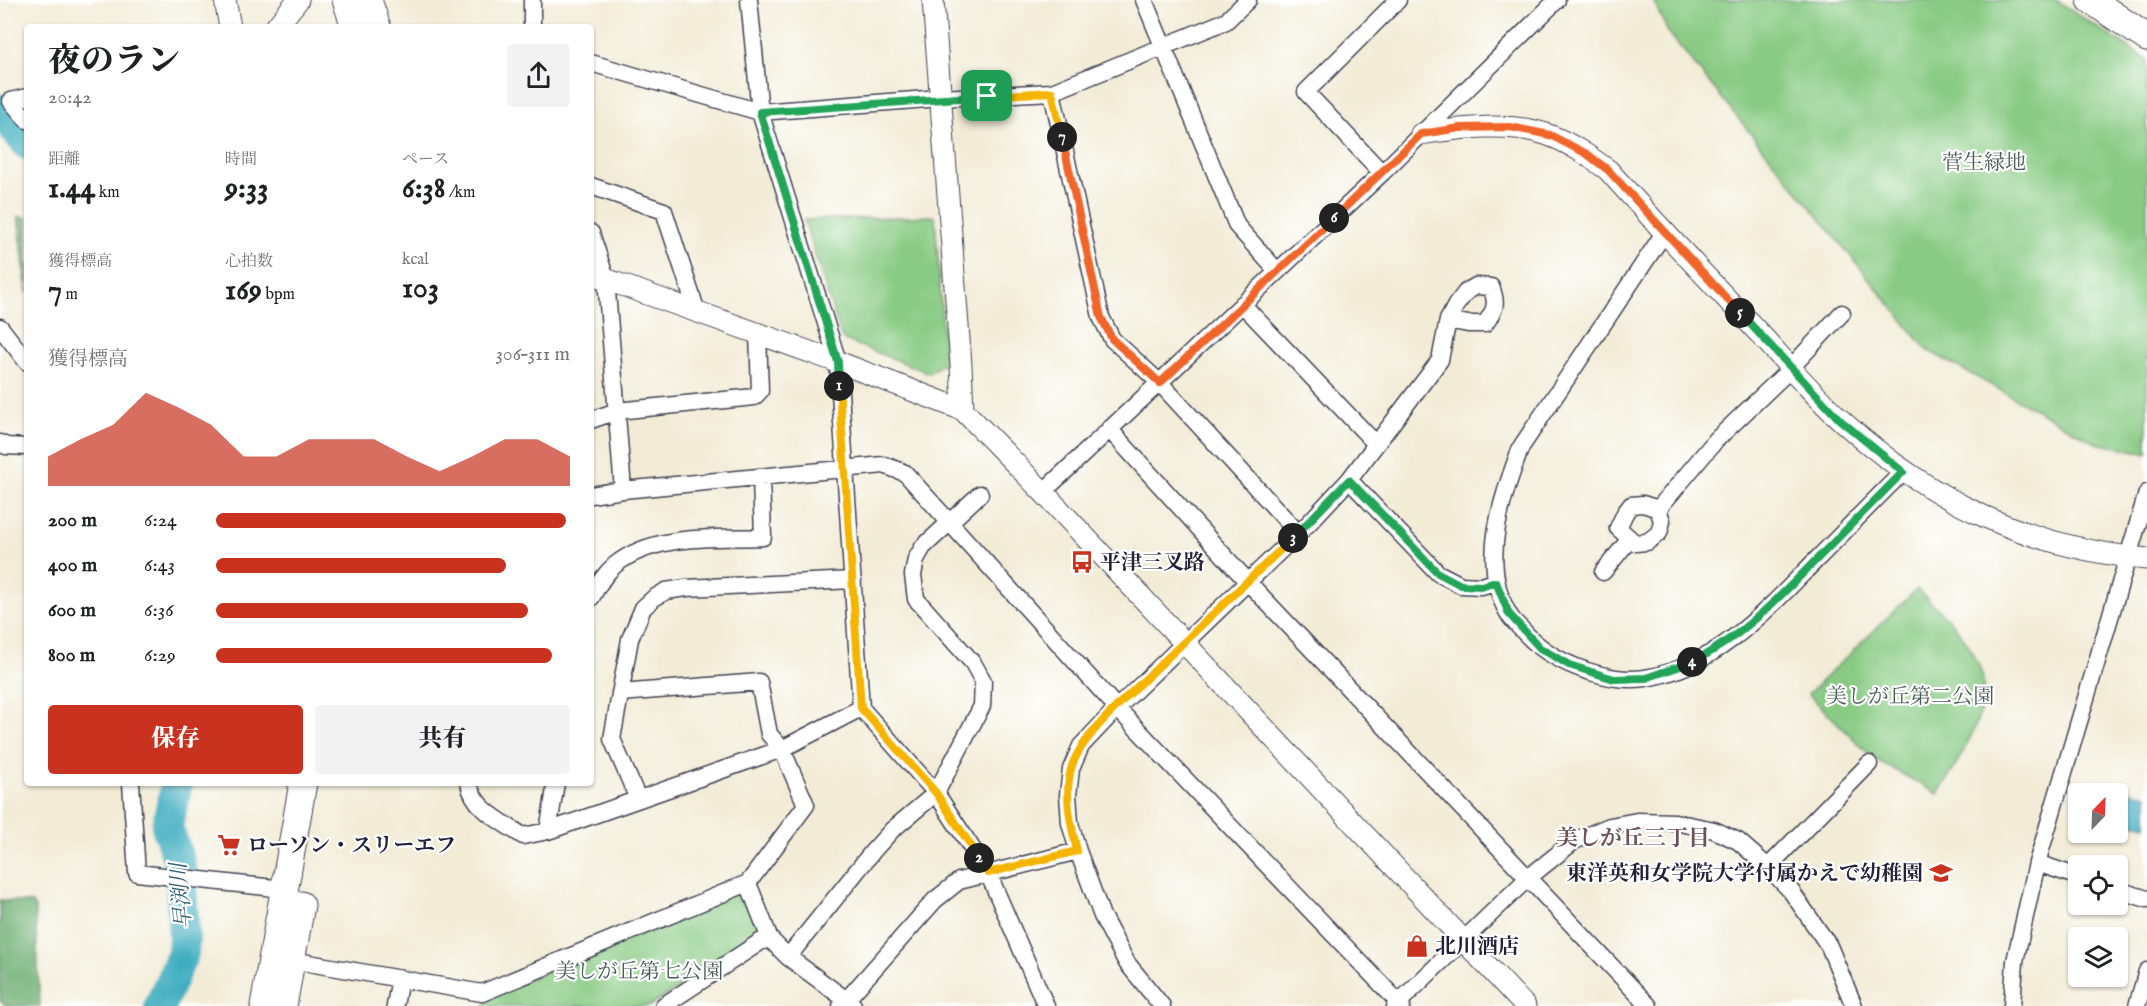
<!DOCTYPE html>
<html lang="ja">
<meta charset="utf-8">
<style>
:root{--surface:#fff;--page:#f2f2f2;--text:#202124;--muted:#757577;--accent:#c8321e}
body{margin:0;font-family:"IM FELL English","Noto Serif JP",serif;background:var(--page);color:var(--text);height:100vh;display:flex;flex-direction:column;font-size:22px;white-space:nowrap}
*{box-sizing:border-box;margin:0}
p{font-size:20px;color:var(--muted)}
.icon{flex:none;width:33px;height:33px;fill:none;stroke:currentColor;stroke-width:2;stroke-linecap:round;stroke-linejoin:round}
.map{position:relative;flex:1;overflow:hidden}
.details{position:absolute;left:24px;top:24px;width:570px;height:762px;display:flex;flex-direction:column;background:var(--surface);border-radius:6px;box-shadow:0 2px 4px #0004}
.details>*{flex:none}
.needle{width:39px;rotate:23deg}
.tools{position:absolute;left:2068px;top:783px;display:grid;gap:12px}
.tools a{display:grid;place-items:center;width:60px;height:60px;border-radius:6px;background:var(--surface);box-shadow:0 2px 4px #0004;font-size:30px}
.pin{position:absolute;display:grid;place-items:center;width:51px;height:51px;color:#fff;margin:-26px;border-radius:12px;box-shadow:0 3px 9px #0006}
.km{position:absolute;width:30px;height:30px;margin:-15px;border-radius:50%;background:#222;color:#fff;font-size:16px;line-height:30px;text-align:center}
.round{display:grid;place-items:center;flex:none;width:63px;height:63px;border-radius:6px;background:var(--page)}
.head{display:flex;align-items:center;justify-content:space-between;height:102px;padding:0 24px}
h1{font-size:33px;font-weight:800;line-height:45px}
.stats{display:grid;grid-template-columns:repeat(3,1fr);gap:9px;height:102px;padding:6px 24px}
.stats div{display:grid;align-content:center}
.stats b{font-size:30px;font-weight:800}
.stats small{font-size:16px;font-weight:400}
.stats p{font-size:16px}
.chart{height:168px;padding:12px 24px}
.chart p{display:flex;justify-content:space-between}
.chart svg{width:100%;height:108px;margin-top:6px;fill:var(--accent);opacity:.7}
.button{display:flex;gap:12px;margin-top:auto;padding:12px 24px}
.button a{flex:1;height:69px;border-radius:6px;background:var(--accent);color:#fff;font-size:24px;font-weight:800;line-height:69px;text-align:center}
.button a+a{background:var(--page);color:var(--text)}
ul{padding:0 24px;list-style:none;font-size:20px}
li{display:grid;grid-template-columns:96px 72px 1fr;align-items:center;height:45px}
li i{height:15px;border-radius:8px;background:var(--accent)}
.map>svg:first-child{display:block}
.green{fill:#89cb84;stroke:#567660;stroke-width:1.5}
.forest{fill:#6eaf72;stroke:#486856;stroke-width:1.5}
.water{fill:#41adc0;stroke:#32687e;stroke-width:1.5}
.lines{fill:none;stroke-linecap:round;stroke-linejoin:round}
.river{stroke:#41adc0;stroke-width:32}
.minor-casing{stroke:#414052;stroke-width:19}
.tertiary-casing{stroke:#414052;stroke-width:23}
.primary-casing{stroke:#414052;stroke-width:29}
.minor{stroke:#fff;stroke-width:16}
.tertiary{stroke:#fff;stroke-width:21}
.primary{stroke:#fff;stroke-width:27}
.split-1-casing{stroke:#fff;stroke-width:12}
.split-2-casing{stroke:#fff;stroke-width:12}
.split-3-casing{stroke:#fff;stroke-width:12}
.split-4-casing{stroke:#fff;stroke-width:12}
.split-5-casing{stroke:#fff;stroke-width:12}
.split-6-casing{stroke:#fff;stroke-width:12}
.split-7-casing{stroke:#fff;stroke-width:12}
.split-8-casing{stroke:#fff;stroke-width:12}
.split-1{stroke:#22a559;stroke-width:8}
.split-2{stroke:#f5b400;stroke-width:8}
.split-3{stroke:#f5b400;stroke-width:8}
.split-4{stroke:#22a559;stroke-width:8}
.split-5{stroke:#22a559;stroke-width:8}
.split-6{stroke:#f0652b;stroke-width:8}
.split-7{stroke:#f0652b;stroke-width:8}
.split-8{stroke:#f5b400;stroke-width:8}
.labels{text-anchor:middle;stroke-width:4.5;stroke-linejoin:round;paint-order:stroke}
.park-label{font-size:21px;fill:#465d55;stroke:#fff}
.poi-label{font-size:21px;font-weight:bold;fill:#22223b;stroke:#fff;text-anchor:start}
.neighbourhood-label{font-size:22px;font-weight:bold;fill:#6e5255;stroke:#fff}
.water-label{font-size:22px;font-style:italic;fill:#306177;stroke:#fff}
</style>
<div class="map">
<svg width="2147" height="1006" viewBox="0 0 2147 1006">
<rect width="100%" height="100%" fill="#fff"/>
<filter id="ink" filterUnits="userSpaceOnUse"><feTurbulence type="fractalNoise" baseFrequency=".0167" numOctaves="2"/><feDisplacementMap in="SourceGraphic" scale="12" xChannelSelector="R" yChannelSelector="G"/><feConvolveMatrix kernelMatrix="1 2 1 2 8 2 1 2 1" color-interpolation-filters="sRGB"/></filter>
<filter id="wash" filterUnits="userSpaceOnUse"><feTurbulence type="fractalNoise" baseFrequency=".008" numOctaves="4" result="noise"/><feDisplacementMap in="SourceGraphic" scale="24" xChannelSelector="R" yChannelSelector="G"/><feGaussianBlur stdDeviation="1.35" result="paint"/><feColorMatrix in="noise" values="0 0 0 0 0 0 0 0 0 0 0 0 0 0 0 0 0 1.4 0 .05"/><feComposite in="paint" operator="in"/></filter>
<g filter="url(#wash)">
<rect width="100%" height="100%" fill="#f2ecd7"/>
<path class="green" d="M 1653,0 L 2056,0 L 2147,60 L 2147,453 L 2096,443 L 1927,350 L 1668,32 Z
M 935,216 L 945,362 L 929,373 L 842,339 L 804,220 Z
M 1917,589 C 1930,602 1945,614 1956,628 C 1966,640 1976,656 1981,671 C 1994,710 1957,762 1938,794 L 1873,758 L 1808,694 Z
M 745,889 L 762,935 L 650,1006 L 485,1006 L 487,996 Z"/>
<path class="forest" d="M 18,216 L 27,218 L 27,293 Z
M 0,900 L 32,903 L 35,908 L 40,1006 L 7,1006 L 0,1001 Z"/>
<path class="water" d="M 2109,787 L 2147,795 L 2147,826 L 2118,820 L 2118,794 L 2108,793 Z"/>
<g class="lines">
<path class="river" d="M 0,110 L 27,144
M 160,1006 L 183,953 L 184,938 L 180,865 L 167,826 L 177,783"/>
</g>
</g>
<g filter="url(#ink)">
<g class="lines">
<g class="minor-casing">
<path id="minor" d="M 532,0 L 532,27
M 749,0 L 760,112 L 838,362 L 861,708 L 936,793 L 988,873 L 1046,1006
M 1144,0 L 1237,226 L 1277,271
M 591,63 L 760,112 L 940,98 L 1052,92 L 1226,21 L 1248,0
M 1052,92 L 1101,317 L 1112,339 L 1160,383 L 1298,533
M 27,97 L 11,101 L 27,120
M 1382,173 L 1306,92 L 1398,0
M 591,186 L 664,211 L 697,312
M 591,233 L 606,279 L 623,490
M 1664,233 L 1521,447 C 1502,498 1479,562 1508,613 C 1512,621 1520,627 1526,634 C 1543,652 1563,663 1587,671 C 1607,677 1624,681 1645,678 C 1716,668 1770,607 1817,559 C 1846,530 1874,500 1903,472
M 1242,304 L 1375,443
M 0,327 L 27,362
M 591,420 L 617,411 L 754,397 L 760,391 L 758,334
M 1109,429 L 1247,581 L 1649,1006
M 0,443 L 6,446 L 27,447
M 1349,480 L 1438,573 L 1461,585 L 1481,586 L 1496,582
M 1043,492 L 1382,173 L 1557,0
M 591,495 L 623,490 L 884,465 L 905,473 L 1117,708 L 1402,1006
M 1658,509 L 1643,504 L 1631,505 L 1625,513 L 1618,528 L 1635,543 L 1647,542 L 1659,533 L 1662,521 L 1658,509 L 1716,440 L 1784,375 L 1842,313
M 1603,572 L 1629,540
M 591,598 C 598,586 604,574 615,565 C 654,533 716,539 763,537 L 761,477
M 131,783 L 137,873 L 284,889
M 469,783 C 473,809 503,822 523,836 L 548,831 L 782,749 L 861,708
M 638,799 L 612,739 L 630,639 L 643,608 L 654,598 L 666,591 L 686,588 L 853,580
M 548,831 L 556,783
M 2037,863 L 2079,877
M 1768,867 L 1869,764
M 748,883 L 770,939 L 788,957 L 853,1005
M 2118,890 L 2147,899
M 788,957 L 873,851 L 892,830 L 936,793 L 982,706 L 983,681 L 973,663 L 916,599 L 913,575 L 916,559 L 923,547 L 980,494
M 291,960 L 482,993 L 748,883 L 806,805 L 782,749 L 769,734 L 759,682 L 620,693
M 395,1006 L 400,978
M 663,1006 L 760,942 L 770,939
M 841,1006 L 935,900 L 959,881 L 1078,851
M 1162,1006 L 1127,963 L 1102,916 L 1078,851 L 1070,823 L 1068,795 L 1071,769 L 1081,746 L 1117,708 L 1307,525 L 1349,480 L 1440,360 L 1448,320 L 1456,305 L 1466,292 L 1476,286 L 1491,287 C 1498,304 1495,310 1485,324 L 1468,324 L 1448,320
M 1395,1006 L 1528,878 L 1574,841 L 1610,826 L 1637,821 L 1675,822 L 1714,830 L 1738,841 L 1768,867 L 1791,891 L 1829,946 L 1854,1006
M 2012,1006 L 2015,961 L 2037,863 L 2147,493
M 2137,1006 L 2147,971"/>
</g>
<g class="tertiary-casing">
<path id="tertiary" d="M 225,0 L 230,27
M 933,0 L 961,365 L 963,410
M 276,27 L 298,0
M 1421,134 C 1460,128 1514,121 1551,136 C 1572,144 1590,157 1608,170 C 1657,225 1708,279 1759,333 C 1786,362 1813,395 1843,422 C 1932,502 2027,547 2147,559
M 591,274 L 838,362 L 963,410 L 1043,492 L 1525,1006"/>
</g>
<g class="primary-casing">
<path id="primary" d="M 346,0 L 355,27
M 368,0 L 377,27
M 2091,0 L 2147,38
M 264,1006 L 303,783
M 283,1006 L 301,905"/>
</g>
<use href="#minor" class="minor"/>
<use href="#tertiary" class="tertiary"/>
<use href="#primary" class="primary"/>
</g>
</g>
<g class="lines" filter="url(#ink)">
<g class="split-1-casing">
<path id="split-1" d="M 839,386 L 838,362 L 760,112 L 987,96"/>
</g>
<g class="split-2-casing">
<path id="split-2" d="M 839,386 L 861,708 L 936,793 L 979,858"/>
</g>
<g class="split-3-casing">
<path id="split-3" d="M 979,858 L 988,873 L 1077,851 C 1071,825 1064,796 1071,769 C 1080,735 1134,691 1160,665 C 1204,623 1248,580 1293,538"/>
</g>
<g class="split-4-casing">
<path id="split-4" d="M 1293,538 L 1349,480 L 1438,573 L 1461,585 L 1481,586 L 1496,582 L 1509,614 L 1540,648 L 1569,665 L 1614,679 L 1646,678 L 1692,662"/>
</g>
<g class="split-5-casing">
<path id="split-5" d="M 1692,662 C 1739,639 1776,601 1813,563 C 1843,533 1873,502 1903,472 L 1840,420 L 1740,313"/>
</g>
<g class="split-6-casing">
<path id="split-6" d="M 1334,218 L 1421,134 L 1460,128 L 1510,127 L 1550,135 L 1587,154 L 1608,170 L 1740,313"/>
</g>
<g class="split-7-casing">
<path id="split-7" d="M 1062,137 L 1101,317 L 1112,339 L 1160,383 L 1334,218"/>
</g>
<g class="split-8-casing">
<path id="split-8" d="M 987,96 L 1052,92 L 1062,137"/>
</g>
<use href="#split-1" class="split-1"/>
<use href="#split-2" class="split-2"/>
<use href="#split-3" class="split-3"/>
<use href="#split-4" class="split-4"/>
<use href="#split-5" class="split-5"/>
<use href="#split-6" class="split-6"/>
<use href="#split-7" class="split-7"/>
<use href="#split-8" class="split-8"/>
</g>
<defs>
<g id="bus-bare" transform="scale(1.8)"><path d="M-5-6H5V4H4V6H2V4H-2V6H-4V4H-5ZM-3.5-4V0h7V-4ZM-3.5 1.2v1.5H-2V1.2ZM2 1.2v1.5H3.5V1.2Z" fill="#c8321e" stroke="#fff" stroke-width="2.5" paint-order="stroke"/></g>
<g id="supermarket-bare" transform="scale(1.8)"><path d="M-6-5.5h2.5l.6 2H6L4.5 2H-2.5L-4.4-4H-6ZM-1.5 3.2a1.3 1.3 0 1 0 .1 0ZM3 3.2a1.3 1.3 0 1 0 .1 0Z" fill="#c8321e" stroke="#fff" stroke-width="2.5" paint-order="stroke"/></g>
<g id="school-bare" transform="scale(1.8)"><path d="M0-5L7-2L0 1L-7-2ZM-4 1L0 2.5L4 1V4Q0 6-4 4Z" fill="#c8321e" stroke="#fff" stroke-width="2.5" paint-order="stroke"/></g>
<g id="shop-bare" transform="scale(1.8)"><path d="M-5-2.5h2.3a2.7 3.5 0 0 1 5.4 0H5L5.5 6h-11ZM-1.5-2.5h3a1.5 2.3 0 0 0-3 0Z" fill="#c8321e" stroke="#fff" stroke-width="2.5" paint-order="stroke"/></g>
</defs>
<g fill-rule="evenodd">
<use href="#bus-bare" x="1082" y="562"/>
<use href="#supermarket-bare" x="229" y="845"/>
<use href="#school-bare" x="1941" y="873"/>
<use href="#shop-bare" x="1417" y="946"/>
</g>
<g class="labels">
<g class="park-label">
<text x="1984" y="169">菅生緑地</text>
<text x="1910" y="703">美しが丘第二公園</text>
<text x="639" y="978">美しが丘第七公園</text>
</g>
<g class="poi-label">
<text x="1100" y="569">平津三叉路</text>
<text x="247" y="852">ローソン・スリーエフ</text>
<text x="1923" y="880" text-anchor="end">東洋英和女学院大学付属かえで幼稚園</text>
<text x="1435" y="953">北川酒店</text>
</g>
<g class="neighbourhood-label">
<text x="1633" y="845">美しが丘三丁目</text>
</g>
<g class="water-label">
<text transform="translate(180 896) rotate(-95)" y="8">早渕川</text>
</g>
</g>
</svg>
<div class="tools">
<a><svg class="needle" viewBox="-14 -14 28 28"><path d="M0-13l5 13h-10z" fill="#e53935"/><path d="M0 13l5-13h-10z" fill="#757577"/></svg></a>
<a><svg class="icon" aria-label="locate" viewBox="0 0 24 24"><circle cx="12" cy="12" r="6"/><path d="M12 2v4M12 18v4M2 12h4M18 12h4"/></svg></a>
<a><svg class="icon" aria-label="layers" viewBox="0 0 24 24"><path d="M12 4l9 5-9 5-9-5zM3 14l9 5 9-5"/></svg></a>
</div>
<div class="pin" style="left:987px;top:96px;background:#1e9e55"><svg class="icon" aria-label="arrive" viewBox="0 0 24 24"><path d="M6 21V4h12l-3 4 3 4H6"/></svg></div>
<b class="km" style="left:839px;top:386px">1</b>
<b class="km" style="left:979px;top:858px">2</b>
<b class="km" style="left:1293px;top:538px">3</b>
<b class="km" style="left:1692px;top:662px">4</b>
<b class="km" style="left:1740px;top:313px">5</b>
<b class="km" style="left:1334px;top:218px">6</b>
<b class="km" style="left:1062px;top:137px">7</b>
<section class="details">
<div class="head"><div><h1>夜のラン</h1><p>20:42</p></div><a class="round"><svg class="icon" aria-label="share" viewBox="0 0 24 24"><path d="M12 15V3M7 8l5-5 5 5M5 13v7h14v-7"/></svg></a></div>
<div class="stats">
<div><p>距離</p><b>1.44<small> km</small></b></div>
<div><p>時間</p><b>9:33</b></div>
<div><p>ペース</p><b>6:38<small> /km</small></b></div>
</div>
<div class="stats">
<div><p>獲得標高</p><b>7<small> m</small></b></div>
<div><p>心拍数</p><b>169<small> bpm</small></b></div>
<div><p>kcal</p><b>103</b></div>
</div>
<div class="chart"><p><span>獲得標高</span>306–311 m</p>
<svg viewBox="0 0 160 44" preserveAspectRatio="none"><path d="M0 44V32L10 25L20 19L30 6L40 12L50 19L60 32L70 32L80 25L90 25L100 25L110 32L120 38L130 32L140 25L150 25L160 32V44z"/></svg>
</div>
<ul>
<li><b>200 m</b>6:24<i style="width:99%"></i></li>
<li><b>400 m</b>6:43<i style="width:82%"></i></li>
<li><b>600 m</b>6:36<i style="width:88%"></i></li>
<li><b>800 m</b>6:29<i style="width:95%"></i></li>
</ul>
<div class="button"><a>保存</a><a>共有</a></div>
</section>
</div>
